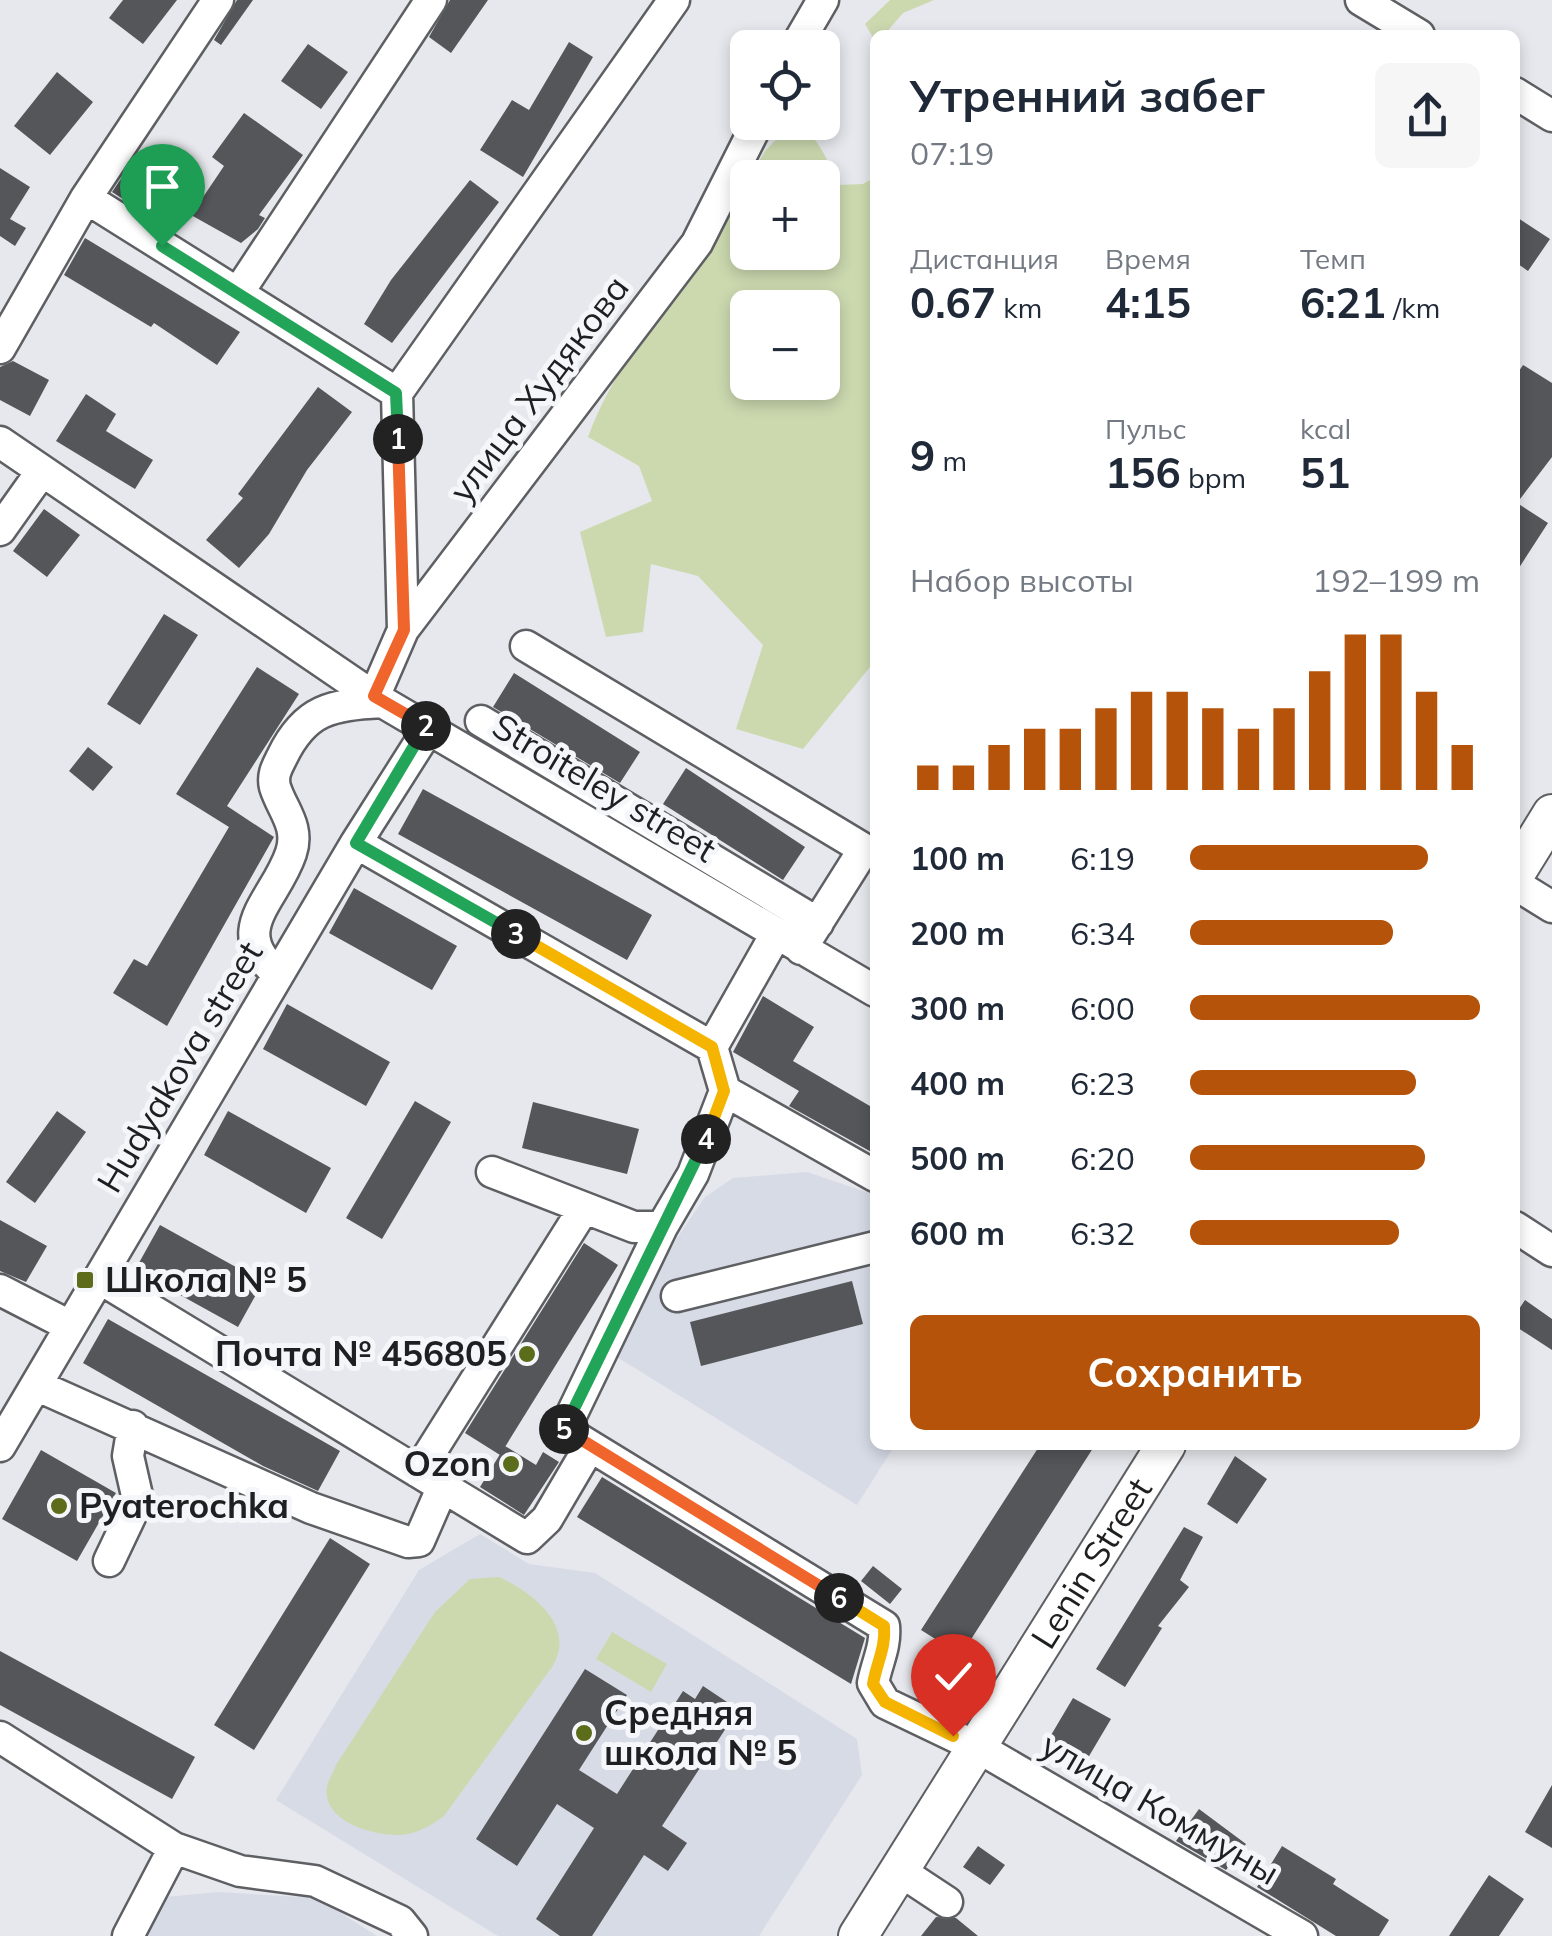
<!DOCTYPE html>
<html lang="ru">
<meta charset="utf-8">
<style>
:root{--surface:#fff;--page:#f6f6f7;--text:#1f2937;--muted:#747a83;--accent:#b45309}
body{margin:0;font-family:Mulish,sans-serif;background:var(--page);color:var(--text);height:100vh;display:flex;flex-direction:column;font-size:38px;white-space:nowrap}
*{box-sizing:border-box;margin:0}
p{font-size:32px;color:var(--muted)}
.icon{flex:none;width:55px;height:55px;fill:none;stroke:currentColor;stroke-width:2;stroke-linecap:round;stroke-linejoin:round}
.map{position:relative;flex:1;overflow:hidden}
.sheet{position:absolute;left:870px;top:30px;width:650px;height:1420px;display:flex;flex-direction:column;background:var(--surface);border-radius:15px;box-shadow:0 5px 15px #0003}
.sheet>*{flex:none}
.controls{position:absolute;left:730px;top:30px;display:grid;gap:20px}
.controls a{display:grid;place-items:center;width:110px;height:110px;border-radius:15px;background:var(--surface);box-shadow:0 5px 15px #0003;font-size:50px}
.pin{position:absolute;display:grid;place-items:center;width:85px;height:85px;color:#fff;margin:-102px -42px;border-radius:50% 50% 50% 0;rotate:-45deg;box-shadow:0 0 10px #0007}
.pin .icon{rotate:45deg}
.km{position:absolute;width:50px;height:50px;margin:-25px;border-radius:50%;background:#222;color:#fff;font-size:28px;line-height:50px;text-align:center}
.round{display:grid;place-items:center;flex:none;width:105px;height:105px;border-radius:15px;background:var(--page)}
.overview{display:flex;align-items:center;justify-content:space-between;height:170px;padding:0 40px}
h1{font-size:45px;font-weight:700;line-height:75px}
.metrics{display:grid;grid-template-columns:repeat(3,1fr);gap:15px;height:170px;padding:10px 40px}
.metrics div{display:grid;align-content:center}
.metrics b{font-size:42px;font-weight:700}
.metrics small{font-size:28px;font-weight:400}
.metrics p{font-size:28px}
.chart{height:280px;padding:20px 40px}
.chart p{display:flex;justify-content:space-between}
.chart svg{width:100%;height:180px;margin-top:10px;stroke:var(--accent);stroke-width:6}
.cta{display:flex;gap:20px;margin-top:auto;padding:20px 40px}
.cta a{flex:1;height:115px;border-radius:15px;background:var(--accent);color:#fff;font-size:40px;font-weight:700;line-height:115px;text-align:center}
ul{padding:0 40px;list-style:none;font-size:32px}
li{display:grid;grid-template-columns:160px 120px 1fr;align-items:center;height:75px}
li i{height:25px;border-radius:12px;background:var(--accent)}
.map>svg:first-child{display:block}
.built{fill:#d6dbe6}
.green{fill:#ccd9af;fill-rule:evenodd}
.building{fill:#545659}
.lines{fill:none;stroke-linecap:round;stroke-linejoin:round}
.minor-casing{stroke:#5e5f63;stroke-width:35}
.major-casing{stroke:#5e5f63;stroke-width:42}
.minor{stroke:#fff;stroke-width:30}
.major{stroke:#fff;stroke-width:38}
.split-1-casing{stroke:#fff;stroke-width:20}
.split-2-casing{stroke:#fff;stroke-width:20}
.split-3-casing{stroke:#fff;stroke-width:20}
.split-4-casing{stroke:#fff;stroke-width:20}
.split-5-casing{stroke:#fff;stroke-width:20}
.split-6-casing{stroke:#fff;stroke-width:20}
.split-7-casing{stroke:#fff;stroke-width:20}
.split-1{stroke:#22a559;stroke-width:12}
.split-2{stroke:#f0652b;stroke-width:12}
.split-3{stroke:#22a559;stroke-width:12}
.split-4{stroke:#f5b400;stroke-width:12}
.split-5{stroke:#22a559;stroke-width:12}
.split-6{stroke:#f0652b;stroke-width:12}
.split-7{stroke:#f5b400;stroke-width:12}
.poi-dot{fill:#5b6d1a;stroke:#f4f6fa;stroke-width:4}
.labels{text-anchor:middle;stroke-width:10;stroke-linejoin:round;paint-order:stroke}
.street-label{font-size:35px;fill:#1e1f20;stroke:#f4f6fa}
.poi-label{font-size:35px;font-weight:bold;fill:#1e1f20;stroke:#f4f6fa;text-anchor:start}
</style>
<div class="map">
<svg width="1552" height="1936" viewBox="0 0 1552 1936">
<rect width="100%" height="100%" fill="#e7e8ed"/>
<path class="built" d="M 807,1172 L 875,1195 L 875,1445 L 895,1445 L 857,1505 L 612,1354 L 677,1238 L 705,1197 L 733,1178 Z
M 480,1534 L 529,1564 L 595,1573 L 857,1739 L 862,1775 L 759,1936 L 498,1936 L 276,1800 L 419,1570 Z
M 218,1892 L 317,1898 L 377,1936 L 145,1936 L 165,1897 Z"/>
<path class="green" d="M 890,0 L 934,0 L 903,13 L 884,35 L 875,35 L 875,41 L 865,24 Z
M 792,123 C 819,134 827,159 837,185 L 863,184 L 875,177 L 875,661 L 803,749 L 736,729 L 763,645 L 698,576 L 651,564 L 643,632 L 606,637 L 580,532 L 652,501 L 639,466 L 588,437 C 620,349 700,266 747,183 L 748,252 L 822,252 L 822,178 L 750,177 L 765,151 ZM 748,308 L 822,308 L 822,382 L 748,382 Z
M 499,1577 C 534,1593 577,1627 552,1667 L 444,1816 C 433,1824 422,1831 408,1834 C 382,1839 321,1824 327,1787 C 328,1780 334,1771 336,1765 L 435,1612 L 470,1579 Z
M 612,1632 L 667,1664 L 651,1692 L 596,1659 Z"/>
<path class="building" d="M 123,0 L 177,0 L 143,44 L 109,18 Z
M 237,0 L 253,0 L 221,45 L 214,40 Z
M 450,0 L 488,0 L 451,53 L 429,37 Z
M 569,42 L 593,57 L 523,177 L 480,150 L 512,100 L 529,110 Z
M 308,44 L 348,72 L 321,109 L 281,81 Z
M 57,72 L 93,102 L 50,155 L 14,126 Z
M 244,113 L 303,155 L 259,215 L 265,218 L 258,229 L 241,243 L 191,215 L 224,166 L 212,157 Z
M 131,164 L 174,190 L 156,220 L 112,192 Z
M 0,168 L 30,187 L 10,219 L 26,228 L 15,246 L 0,236 Z
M 470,180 L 499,202 L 392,343 L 364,324 L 391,280 Z
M 1515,216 L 1550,239 L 1528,271 L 1515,262 Z
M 85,238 L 240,332 L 217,365 L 154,323 L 151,327 L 64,275 Z
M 13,361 L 49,380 L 30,416 L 0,400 L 0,367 Z
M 1523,365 L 1552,383 L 1552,457 L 1517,503 L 1548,523 L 1515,574 L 1515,377 Z
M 318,387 L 352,412 L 307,470 L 269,534 L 239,568 L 206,540 L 243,498 L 238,494 Z
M 86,394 L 116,414 L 106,431 L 153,460 L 135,489 L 56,441 Z
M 44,509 L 80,535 L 47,577 L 13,551 Z
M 164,614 L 198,635 L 140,725 L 107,704 Z
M 257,667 L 299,694 L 227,806 L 274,837 L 167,1026 L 113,993 L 134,959 L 147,966 L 229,827 L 176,794 Z
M 514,673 L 640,752 L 620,783 L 493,707 Z
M 88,747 L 113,767 L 93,791 L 69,771 Z
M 686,768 L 805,847 L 783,880 L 663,804 Z
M 423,789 L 652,915 L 627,960 L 398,834 Z
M 354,888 L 457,946 L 432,990 L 329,933 Z
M 763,996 L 814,1027 L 793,1061 L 875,1109 L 875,1154 L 789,1106 L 799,1091 L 733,1052 Z
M 287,1004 L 390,1062 L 366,1106 L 263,1049 Z
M 415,1101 L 451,1122 L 382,1239 L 346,1218 Z
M 533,1102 L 639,1129 L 627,1174 L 522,1148 Z
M 57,1111 L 86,1132 L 35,1203 L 6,1182 Z
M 228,1111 L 331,1168 L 306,1213 L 204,1155 Z
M 0,1220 L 47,1246 L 26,1282 L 0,1271 Z
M 160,1225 L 263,1282 L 238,1327 L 135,1270 Z
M 584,1243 L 618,1265 L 500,1455 L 465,1433 Z
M 852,1281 L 863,1324 L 701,1366 L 690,1322 Z
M 1525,1300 L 1552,1319 L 1552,1350 L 1515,1326 L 1515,1315 Z
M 108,1319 L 340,1451 L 318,1491 L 263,1466 L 83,1363 Z
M 1040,1445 L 1095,1445 L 961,1655 L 921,1630 Z
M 505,1446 L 536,1465 L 543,1452 L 559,1462 L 524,1515 L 480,1487 Z
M 41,1450 L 116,1493 L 77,1561 L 2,1519 Z
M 1235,1456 L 1267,1479 L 1237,1524 L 1207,1504 Z
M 602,1477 L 865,1638 L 851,1684 L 577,1517 Z
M 1184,1527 L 1203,1537 L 1180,1580 L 1189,1587 L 1158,1626 L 1162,1628 L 1125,1687 L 1096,1669 Z
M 330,1538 L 370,1564 L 254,1750 L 214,1725 Z
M 873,1566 L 902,1589 L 890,1604 L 861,1581 Z
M 0,1651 L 195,1757 L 172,1799 L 0,1705 Z
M 585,1669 L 627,1695 L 579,1770 L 617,1794 L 683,1691 L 695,1699 L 703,1686 L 730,1704 L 722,1716 L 730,1722 L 662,1826 L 687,1843 L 668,1871 L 644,1855 L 592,1936 L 560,1936 L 536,1919 L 594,1828 L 557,1804 L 517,1866 L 476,1839 Z
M 1073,1698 L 1111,1719 L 1079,1773 L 1041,1752 Z
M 1552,1785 L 1552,1848 L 1525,1832 Z
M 1199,1809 L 1246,1844 L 1226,1870 L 1176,1841 Z
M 978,1846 L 1005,1865 L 990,1885 L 963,1867 Z
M 1282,1846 L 1336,1879 L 1333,1884 L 1389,1920 L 1379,1936 L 1336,1936 L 1257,1887 Z
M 1489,1875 L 1524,1899 L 1499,1936 L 1449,1936 Z
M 936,1917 L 956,1918 L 978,1936 L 921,1936 Z"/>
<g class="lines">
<g class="minor-casing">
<path id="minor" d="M 1361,0 L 1419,35
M 795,48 L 823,0
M 1515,93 L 1552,116
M 86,198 L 397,393 L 403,630
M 238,293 L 431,0
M 0,348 L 86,198 L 218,0
M 397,393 L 674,0
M 0,442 L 374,697 L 875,991
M 0,530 L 42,471
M 526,646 L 864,849 L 801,949
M 374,697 L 403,630 L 697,243 L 758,122
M 481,721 L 818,923
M 356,843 L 712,1047
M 1515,884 L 1552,907
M 776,934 L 712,1047 L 725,1091 L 693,1174 L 662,1227 L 564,1430 L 884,1626 C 886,1647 877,1662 873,1683 L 885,1703 L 979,1748 L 1302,1936
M 278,974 C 225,930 275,901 291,853 C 300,826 282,810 275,787 C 272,775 277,767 282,757 C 305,709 331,705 382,702
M 725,1091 L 875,1176
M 492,1172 L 634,1227 L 662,1227
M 1515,1227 L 1552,1251
M 99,1278 L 527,1538 L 547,1519 L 590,1446
M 0,1290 L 70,1326
M 677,1296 L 875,1247
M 38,1386 L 311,1508 L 408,1542 L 419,1541 L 443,1486
M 0,1446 L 356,843 L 429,728
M 418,1472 L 584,1208
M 109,1561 L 138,1500 L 128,1456 L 133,1426
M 0,1737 L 174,1848 L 240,1871 L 315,1881 L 400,1921 L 412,1936
M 900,1871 L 947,1902
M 128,1936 L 174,1848"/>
</g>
<g class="major-casing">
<g id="major">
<path d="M 1515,874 L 1552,814"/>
<path id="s1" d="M 858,1936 L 1166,1445"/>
</g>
</g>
<use href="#minor" class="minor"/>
<use href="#major" class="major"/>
</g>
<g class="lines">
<g class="split-1-casing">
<path id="split-1" d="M 162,246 L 396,393 L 398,439"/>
</g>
<g class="split-2-casing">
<path id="split-2" d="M 398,439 L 404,630 L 374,696 L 426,726"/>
</g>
<g class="split-3-casing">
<path id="split-3" d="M 426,726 L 356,843 L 516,934"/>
</g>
<g class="split-4-casing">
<path id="split-4" d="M 516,934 L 712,1047 L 724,1091 L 706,1139"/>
</g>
<g class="split-5-casing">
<path id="split-5" d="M 564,1429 L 706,1139"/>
</g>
<g class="split-6-casing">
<path id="split-6" d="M 564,1429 L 839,1598"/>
</g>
<g class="split-7-casing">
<path id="split-7" d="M 839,1598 L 884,1626 C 886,1647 877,1662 873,1684 L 885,1702 L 953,1736"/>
</g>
<use href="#split-1" class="split-1"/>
<use href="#split-2" class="split-2"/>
<use href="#split-3" class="split-3"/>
<use href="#split-4" class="split-4"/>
<use href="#split-5" class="split-5"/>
<use href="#split-6" class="split-6"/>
<use href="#split-7" class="split-7"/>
</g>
<g class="poi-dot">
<rect x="75" y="1270" width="20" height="20" rx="5"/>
<circle cx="527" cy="1354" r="10"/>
<circle cx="511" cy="1464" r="10"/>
<circle cx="59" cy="1506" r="10"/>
<circle cx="584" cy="1733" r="10"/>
</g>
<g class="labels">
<g class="street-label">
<text transform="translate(539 389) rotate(-53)" y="12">улица Худякова</text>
<text transform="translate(604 788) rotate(31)" y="12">Stroiteley street</text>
<text transform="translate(180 1067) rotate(-59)" y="12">Hudyakova street</text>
<text dy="12" stroke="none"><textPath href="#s1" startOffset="440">Lenin Street</textPath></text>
<text transform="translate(1160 1809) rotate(30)" y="12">улица Коммуны</text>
</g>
<g class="poi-label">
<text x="105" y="1292">Школа № 5</text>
<text x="507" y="1366" text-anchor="end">Почта № 456805</text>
<text x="491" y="1476" text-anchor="end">Ozon</text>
<text x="79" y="1518">Pyaterochka</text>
<text x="604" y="1725">Средняя<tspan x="604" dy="40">школа № 5</tspan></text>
</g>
</g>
</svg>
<div class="controls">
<a><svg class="icon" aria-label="locate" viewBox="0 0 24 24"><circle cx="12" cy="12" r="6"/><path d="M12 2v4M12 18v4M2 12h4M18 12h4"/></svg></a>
<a>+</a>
<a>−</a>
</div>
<div class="pin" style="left:162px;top:246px;background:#1e9e55"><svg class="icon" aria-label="arrive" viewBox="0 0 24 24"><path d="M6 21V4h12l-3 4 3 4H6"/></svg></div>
<div class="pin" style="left:953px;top:1736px;background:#d93025"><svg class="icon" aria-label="check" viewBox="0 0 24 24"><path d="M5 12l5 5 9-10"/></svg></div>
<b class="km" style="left:398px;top:439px">1</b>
<b class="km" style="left:426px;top:726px">2</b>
<b class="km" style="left:516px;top:934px">3</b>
<b class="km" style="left:706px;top:1139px">4</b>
<b class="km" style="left:564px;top:1429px">5</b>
<b class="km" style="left:839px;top:1598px">6</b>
<section class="sheet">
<div class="overview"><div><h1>Утренний забег</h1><p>07:19</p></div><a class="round"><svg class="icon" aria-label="share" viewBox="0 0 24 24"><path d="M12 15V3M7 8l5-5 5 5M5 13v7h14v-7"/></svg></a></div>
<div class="metrics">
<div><p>Дистанция</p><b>0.67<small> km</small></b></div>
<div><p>Время</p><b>4:15</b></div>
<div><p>Темп</p><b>6:21<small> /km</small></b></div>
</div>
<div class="metrics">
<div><b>9<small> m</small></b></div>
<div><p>Пульс</p><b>156<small> bpm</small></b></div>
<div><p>kcal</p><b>51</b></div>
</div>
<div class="chart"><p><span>Набор высоты</span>192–199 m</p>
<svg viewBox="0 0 160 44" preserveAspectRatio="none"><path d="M5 44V38M15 44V38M25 44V33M35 44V29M45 44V29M55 44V24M65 44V20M75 44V20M85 44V24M95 44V29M105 44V24M115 44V15M125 44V6M135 44V6M145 44V20M155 44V33"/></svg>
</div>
<ul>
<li><b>100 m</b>6:19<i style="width:82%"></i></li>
<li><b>200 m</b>6:34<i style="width:70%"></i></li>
<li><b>300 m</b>6:00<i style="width:100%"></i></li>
<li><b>400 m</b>6:23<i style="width:78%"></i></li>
<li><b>500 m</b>6:20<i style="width:81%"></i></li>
<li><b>600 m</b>6:32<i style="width:72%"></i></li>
</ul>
<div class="cta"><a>Сохранить</a></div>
</section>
</div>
